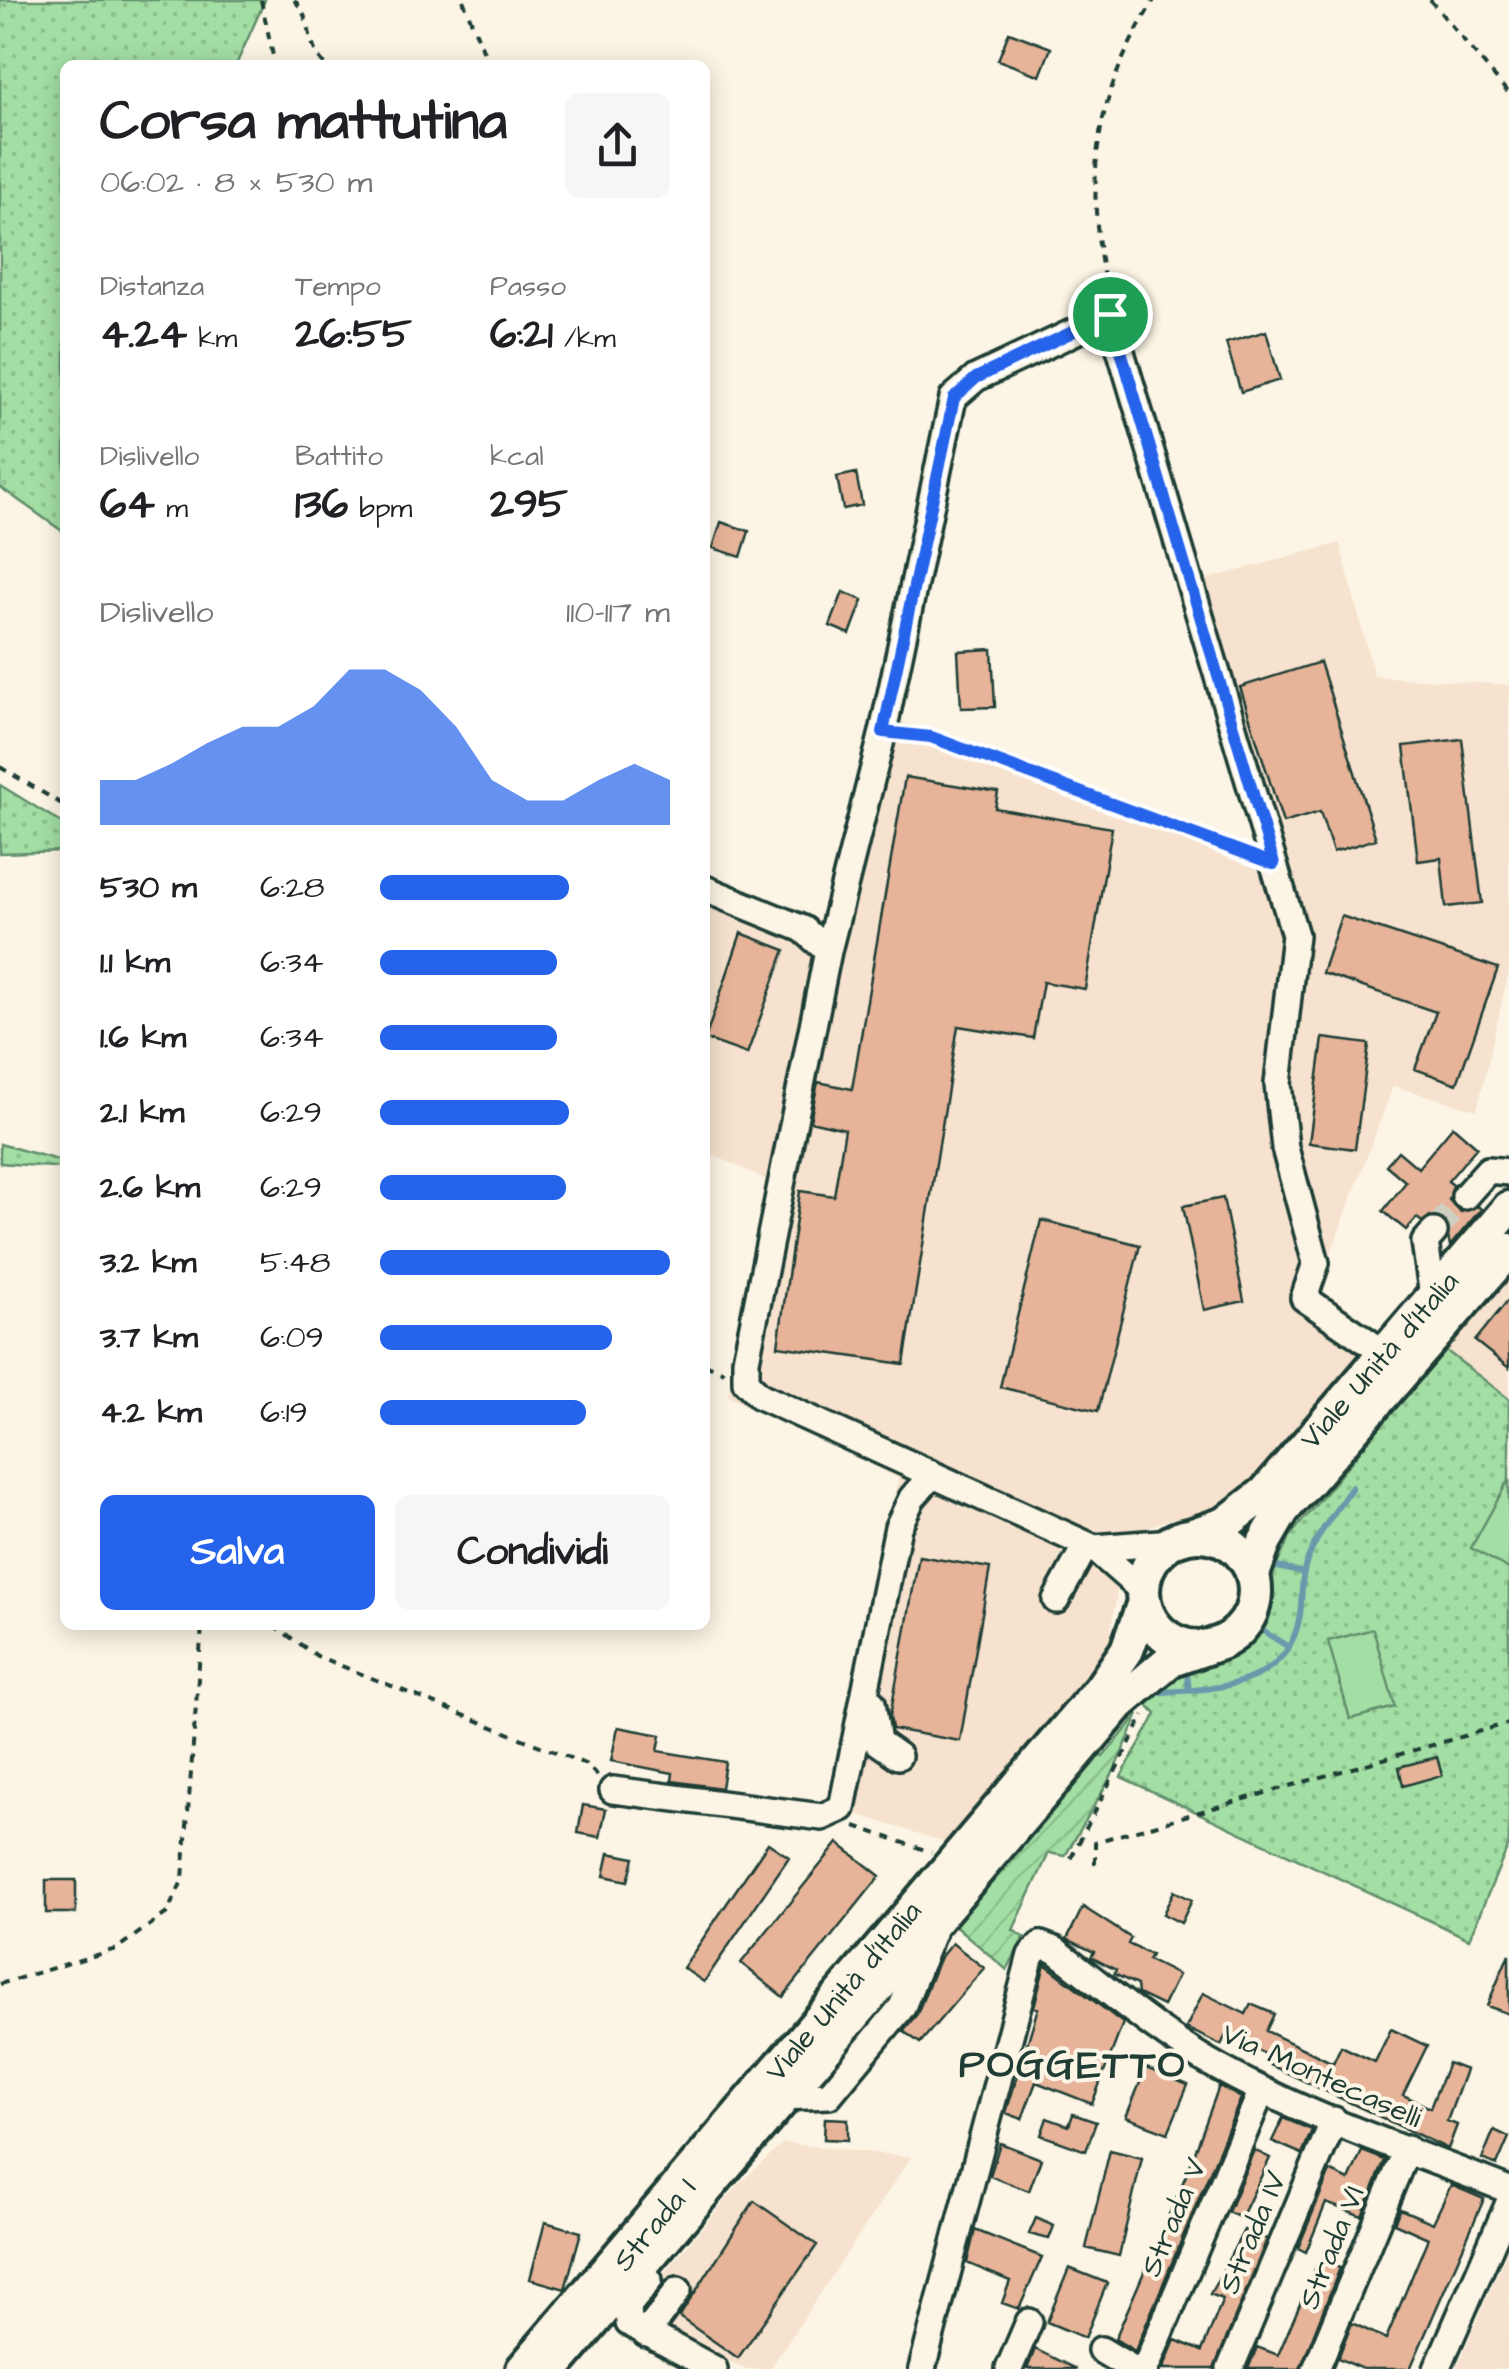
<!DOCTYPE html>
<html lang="it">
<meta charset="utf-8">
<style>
:root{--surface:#fff;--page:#f6f6f6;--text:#202124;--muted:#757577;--accent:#2563eb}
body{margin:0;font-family:"Architects Daughter",sans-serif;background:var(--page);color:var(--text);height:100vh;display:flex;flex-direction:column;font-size:38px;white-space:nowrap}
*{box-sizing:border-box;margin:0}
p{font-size:32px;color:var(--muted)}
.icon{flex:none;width:55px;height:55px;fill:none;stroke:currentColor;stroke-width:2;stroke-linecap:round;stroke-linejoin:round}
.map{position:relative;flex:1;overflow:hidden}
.side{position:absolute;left:60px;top:60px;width:650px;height:1570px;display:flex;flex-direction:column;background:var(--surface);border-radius:15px;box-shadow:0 5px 25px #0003}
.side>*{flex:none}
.pin{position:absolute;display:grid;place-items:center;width:85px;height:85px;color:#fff;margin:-42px;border:5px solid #fff;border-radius:50%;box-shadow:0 2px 10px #0007}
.round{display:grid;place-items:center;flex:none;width:105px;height:105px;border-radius:15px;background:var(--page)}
.head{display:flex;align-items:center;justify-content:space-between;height:170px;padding:0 40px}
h1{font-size:55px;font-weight:700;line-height:75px}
.metrics{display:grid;grid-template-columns:repeat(3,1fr);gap:15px;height:170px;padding:10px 40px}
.metrics div{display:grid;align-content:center}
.metrics b{font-size:42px;font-weight:700}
.metrics small{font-size:28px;font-weight:400}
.metrics p{font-size:28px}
.chart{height:280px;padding:20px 40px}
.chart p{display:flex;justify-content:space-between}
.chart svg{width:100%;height:180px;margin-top:10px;fill:var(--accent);opacity:.7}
.cta{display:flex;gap:20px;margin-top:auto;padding:20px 40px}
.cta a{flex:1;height:115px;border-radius:15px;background:var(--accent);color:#fff;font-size:40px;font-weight:700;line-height:115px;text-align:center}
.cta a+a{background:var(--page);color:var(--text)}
ul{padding:0 40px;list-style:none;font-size:32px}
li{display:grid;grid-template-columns:160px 120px 1fr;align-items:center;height:75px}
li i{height:25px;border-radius:12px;background:var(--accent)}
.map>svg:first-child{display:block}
.built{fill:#f6e2ce}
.grass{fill:url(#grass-dots);stroke:#618e6c;stroke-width:2.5}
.garden{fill:url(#garden-furrows);stroke:#618e6c;stroke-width:2.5}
.pitch{fill:#a3dea4;stroke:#618e6c;stroke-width:2.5}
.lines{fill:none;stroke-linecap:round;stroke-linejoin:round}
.stream{stroke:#6a99ac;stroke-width:6}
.building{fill:#e7b499;stroke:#1f3d34;stroke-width:2.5}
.minor-tunnel{stroke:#d0d0c2;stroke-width:25;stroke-dasharray:25 12;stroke-linecap:butt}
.minor-casing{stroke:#1f3d34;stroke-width:32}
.major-casing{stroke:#1f3d34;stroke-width:40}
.path{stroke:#1f3d34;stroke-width:4;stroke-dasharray:8 8;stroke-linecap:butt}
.minor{stroke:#fcf5e5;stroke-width:25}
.major{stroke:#fcf5e5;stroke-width:32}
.route-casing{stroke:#fff;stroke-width:20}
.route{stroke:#2563eb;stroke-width:12}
.labels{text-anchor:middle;stroke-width:8;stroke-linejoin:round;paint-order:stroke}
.street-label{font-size:30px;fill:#1f3d34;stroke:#fcf5e5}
.district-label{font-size:40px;font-weight:bold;letter-spacing:2.5px;fill:#1f3d34;stroke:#fcf5e5}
</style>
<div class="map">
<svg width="1509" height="2369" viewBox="0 0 1509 2369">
<defs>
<pattern id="grass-dots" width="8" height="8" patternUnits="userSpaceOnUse" patternTransform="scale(2.5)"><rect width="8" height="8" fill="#a3dea4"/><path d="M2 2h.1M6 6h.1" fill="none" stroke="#8cbf8e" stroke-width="1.8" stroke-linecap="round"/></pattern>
<pattern id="garden-furrows" width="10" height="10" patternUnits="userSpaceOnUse" patternTransform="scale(2.5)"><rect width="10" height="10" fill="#a3dea4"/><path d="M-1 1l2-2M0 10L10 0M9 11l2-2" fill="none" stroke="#8cbf8e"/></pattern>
</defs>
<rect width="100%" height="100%" fill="#fcf5e5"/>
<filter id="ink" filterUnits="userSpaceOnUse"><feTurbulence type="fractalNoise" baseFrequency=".01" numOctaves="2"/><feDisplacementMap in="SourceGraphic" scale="20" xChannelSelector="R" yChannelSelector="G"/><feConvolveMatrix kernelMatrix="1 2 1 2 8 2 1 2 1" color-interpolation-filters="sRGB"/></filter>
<g filter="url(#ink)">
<path class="built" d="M 1340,543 L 1374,676 L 1509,685 L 1509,971 L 1477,1110 L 1393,1086 L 1319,1286 L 1322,1297 L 1382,1334 L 1223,1511 L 1173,1518 L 1148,1527 L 1113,1562 L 1109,1570 L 1117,1592 L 1109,1645 L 1057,1715 L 948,1843 L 853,1813 L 837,1806 L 898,1478 L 728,1396 L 765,1179 L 705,1151 L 705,873 L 834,926 L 897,720 L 1255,851 L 1182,586 Z
M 1509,1273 L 1509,1399 L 1444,1349 Z
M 783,2143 L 911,2157 L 770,2369 L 745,2369 L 640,2316 L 637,2305 L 741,2182 Z
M 1509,2247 L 1509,2369 L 1456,2369 Z"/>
<path class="grass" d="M 0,0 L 265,0 L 236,65 L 65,65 L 65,533 L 0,487 Z
M 0,785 L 65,825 L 65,851 L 0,853 Z
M 0,1144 L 65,1162 L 65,1168 L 0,1163 Z
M 1444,1349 L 1509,1399 L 1509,1844 L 1469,1939 L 1121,1777 L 1156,1714 L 1145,1703 L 1186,1664 L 1233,1645 L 1250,1625 L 1290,1536 Z"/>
<path class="garden" d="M 1139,1714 L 1113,1773 L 1065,1856 L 1049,1853 L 1013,1930 L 1024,1937 L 1007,1970 L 951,1922 L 1095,1753 L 1103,1757 Z"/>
<path class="pitch" d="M 1509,1479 L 1509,1569 L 1471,1548 Z
M 1373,1629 L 1395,1707 L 1350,1719 L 1328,1641 Z"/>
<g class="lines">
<path class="stream" d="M 1277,1567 L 1304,1573
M 1263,1631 L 1287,1646
M 1186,1667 L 1189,1690
M 1161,1692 C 1215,1689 1285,1688 1299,1620 C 1303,1603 1300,1584 1305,1567 C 1314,1538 1335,1512 1352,1487"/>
</g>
<path class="building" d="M 1009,32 L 1051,48 L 1040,76 L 998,60 Z
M 1266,331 L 1280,380 L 1241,392 L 1226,343 Z
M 856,473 L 862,505 L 843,509 L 837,477 Z
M 721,522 L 749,531 L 741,557 L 713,548 Z
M 843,592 L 863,600 L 850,634 L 830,626 Z
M 992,649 L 995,707 L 961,708 L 958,651 Z
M 1320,662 L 1376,839 L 1333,852 L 1320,812 L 1283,823 L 1240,687 Z
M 1462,739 L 1482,903 L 1446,907 L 1441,858 L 1418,861 L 1404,746 Z
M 905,777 L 998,792 L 995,808 L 1112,828 L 1085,989 L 1043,982 L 1033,1038 L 958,1026 L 904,1364 L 778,1346 L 800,1191 L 834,1196 L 845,1129 L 810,1121 L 818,1082 L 852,1089 Z
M 1341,916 L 1498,968 L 1457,1084 L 1415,1069 L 1436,1012 L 1322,973 Z
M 741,933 L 785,950 L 747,1054 L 705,1039 Z
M 1323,1038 L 1369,1044 L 1355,1149 L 1309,1143 Z
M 1453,1126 L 1477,1147 L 1448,1181 L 1453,1185 L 1449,1200 L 1461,1212 L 1478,1206 L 1481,1209 L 1450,1246 L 1444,1219 L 1430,1216 L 1422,1222 L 1417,1218 L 1406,1230 L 1383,1211 L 1406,1182 L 1386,1165 L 1398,1151 L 1418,1168 Z
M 1223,1198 L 1244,1301 L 1204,1310 L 1183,1206 Z
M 1041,1220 L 1140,1245 L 1098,1411 L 1000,1387 Z
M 1509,1299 L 1509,1368 L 1475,1341 Z
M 919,1556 L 990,1568 L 960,1741 L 892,1729 L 890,1716 Z
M 618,1727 L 661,1735 L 658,1751 L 725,1762 L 721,1788 L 672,1781 L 673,1773 L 611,1761 Z
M 1437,1757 L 1442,1775 L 1403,1786 L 1399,1767 Z
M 583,1805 L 606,1809 L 600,1837 L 578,1833 Z
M 768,1843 L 789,1857 L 704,1982 L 683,1968 Z
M 838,1843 L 880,1876 L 783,1997 L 741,1963 Z
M 609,1853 L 634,1858 L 628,1881 L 604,1876 Z
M 46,1880 L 76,1880 L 76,1913 L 46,1913 Z
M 1174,1891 L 1192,1900 L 1181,1923 L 1163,1914 Z
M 1083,1907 L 1131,1938 L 1128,1944 L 1151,1955 L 1148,1960 L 1178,1975 L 1163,2006 L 1138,1994 L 1137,1985 L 1114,1974 L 1116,1970 L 1091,1957 L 1094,1952 L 1067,1939 Z
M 952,1943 L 984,1968 L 920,2043 L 903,2031 L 917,2014 L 939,1959 Z
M 1509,1954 L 1509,2014 L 1487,2006 Z
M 1045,1964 L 1123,2023 L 1092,2104 L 1036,2082 L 1022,2119 L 1006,2113 L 1038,2008 L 1034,2007 Z
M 1203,1993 L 1246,2014 L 1251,2004 L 1274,2014 L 1266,2031 L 1333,2063 L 1341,2046 L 1375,2062 L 1391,2029 L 1427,2046 L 1403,2095 L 1430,2108 L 1448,2063 L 1466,2070 L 1447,2121 L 1457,2125 L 1448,2149 L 1268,2064 L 1271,2057 L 1226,2035 L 1221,2045 L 1186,2028 Z
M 1146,2068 L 1188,2085 L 1168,2133 L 1126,2117 Z
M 1219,2086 L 1241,2098 L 1135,2351 L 1115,2339 L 1190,2166 Z
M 1073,2114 L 1096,2122 L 1086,2151 L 1041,2135 L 1047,2118 L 1069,2126 Z
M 825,2118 L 848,2119 L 848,2140 L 824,2139 Z
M 1283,2118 L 1312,2130 L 1302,2154 L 1272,2141 Z
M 1494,2130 L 1509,2137 L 1497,2165 L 1482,2159 Z
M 1000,2143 L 1041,2159 L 1029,2191 L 990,2176 Z
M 1110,2150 L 1142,2158 L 1119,2256 L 1086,2248 Z
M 1254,2150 L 1270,2158 L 1241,2218 L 1228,2212 Z
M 1362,2151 L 1385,2160 L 1362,2216 L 1326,2203 L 1306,2252 L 1298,2248 L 1330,2171 L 1349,2180 Z
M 1451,2185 L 1484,2199 L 1410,2369 L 1363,2369 L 1338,2358 L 1352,2323 L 1386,2339 L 1428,2238 L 1394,2223 L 1400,2209 L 1433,2223 Z
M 754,2201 L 817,2245 L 738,2358 L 679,2317 Z
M 1036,2218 L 1054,2226 L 1049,2239 L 1029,2234 Z
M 545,2222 L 581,2232 L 565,2289 L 530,2279 Z
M 975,2230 L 1042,2257 L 1019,2309 L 1002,2303 L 1010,2281 L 967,2263 Z
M 1244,2230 L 1267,2239 L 1214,2369 L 1163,2369 L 1175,2340 L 1202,2351 L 1223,2299 L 1210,2294 Z
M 1319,2260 L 1340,2268 L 1300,2369 L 1248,2369 L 1257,2347 L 1278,2355 Z
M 1069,2268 L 1107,2283 L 1085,2338 L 1047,2322 Z
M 1035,2349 L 1076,2369 L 1027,2369 Z"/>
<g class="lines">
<path class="minor-tunnel" d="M 1434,1232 L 1465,1196"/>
<g class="minor-casing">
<path id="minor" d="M 705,889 L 803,929 L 828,951 L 746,1360 L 746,1382 L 760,1396 L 1094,1548 L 1143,1591
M 828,951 L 883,732 L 953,398 L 976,378 L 1110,315 L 1295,935 L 1278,1084 L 1285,1148 L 1316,1263 L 1304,1298 L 1384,1353
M 1465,1196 L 1488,1170 L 1509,1172
M 1433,1296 L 1425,1242 L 1434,1232
M 1094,1548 L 1173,1542
M 1056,1600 L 1086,1545
M 872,1703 L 878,1742 L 898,1756
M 613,1790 L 822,1817 L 842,1808 L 898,1527 L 912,1498 L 932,1475
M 783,2097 L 829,2095 L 902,2007 L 932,1933
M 649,2280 L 628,2306 L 629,2323 L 714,2369
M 646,2334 L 678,2290
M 1101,2350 L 1133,2369
M 922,2369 L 1031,1955 L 1041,1945 L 1055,1950 C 1109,1991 1161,2036 1221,2069 C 1312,2119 1414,2152 1509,2190
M 1009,2369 L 1029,2322
M 1145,2369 L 1262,2090
M 1230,2369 L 1334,2120
M 1316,2369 L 1407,2149
M 1437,2369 L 1509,2203"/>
</g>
<g class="major-casing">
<path id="major" d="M 1193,1535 L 1225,1524 L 1265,1493 L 1509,1208
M1143 1591a56 56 0 1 1 112 0a56 56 0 1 1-112 0Z
M 1253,1574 L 1265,1541 L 1283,1510 L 1509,1250
M 523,2369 L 1101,1688 L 1127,1650 L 1144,1602
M 553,2369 L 1120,1703 L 1169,1661 L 1212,1646"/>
</g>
<path class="path" d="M 261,0 L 275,65
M 294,0 C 313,18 306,48 325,65
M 463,0 L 489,65
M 1430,0 L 1509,94
M 1107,295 C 1085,179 1091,103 1154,0
M 902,733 L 931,737 L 1247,854
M 0,767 L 65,806
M 705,1364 L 724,1372
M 273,1625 L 317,1656 L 585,1764 L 599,1777
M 855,1826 L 931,1852
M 1071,1858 L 1144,1715
M 1095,1864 L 1095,1842 L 1509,1723
M 0,1984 L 116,1949 L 167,1913 L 183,1879 L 202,1625"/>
<use href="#minor" class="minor"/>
<use href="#major" class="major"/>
</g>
</g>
<g class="lines" filter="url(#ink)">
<g class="route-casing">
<path id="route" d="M 1110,314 L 1274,864 L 931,737 L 883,732 L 954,398 L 976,378 Z"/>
</g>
<use href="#route" class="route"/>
</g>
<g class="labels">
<g class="street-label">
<text transform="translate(1379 1360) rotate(-49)" y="10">Viale Unità d'Italia</text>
<text transform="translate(843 1991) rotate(-50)" y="10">Viale Unità d'Italia</text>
<text transform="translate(1322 2075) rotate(24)" y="10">Via Montecaselli</text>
<text transform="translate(1173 2217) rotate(-67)" y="10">Strada V</text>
<text transform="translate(654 2224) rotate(-50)" y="10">Strada I</text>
<text transform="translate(1252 2232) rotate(-67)" y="10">Strada IV</text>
<text transform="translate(1331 2247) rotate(-68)" y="10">Strada VI</text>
</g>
<g class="district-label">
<text x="1073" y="2077">POGGETTO</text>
</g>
</g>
</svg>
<div class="pin" style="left:1110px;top:314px;background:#1e9e55"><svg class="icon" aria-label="arrive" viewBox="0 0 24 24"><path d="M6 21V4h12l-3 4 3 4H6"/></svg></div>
<section class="side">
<div class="head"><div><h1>Corsa mattutina</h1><p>06:02 · 8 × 530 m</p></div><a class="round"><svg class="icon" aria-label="share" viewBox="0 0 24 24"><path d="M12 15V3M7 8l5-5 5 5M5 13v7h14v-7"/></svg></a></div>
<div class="metrics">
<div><p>Distanza</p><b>4.24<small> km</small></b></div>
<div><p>Tempo</p><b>26:55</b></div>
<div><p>Passo</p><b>6:21<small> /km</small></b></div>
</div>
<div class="metrics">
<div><p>Dislivello</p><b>64<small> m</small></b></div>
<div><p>Battito</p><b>136<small> bpm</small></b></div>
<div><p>kcal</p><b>295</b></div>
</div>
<div class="chart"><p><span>Dislivello</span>110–117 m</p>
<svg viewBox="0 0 160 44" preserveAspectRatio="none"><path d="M0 44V33L10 33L20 29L30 24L40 20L50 20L60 15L70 6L80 6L90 11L100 20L110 33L120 38L130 38L140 33L150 29L160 33V44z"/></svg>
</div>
<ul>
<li><b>530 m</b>6:28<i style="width:65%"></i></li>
<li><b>1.1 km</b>6:34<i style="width:61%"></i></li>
<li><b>1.6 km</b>6:34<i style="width:61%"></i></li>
<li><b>2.1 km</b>6:29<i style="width:65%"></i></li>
<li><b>2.6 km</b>6:29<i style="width:64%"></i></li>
<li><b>3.2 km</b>5:48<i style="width:100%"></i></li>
<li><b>3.7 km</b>6:09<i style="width:80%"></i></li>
<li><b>4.2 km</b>6:19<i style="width:71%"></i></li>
</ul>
<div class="cta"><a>Salva</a><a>Condividi</a></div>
</section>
</div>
